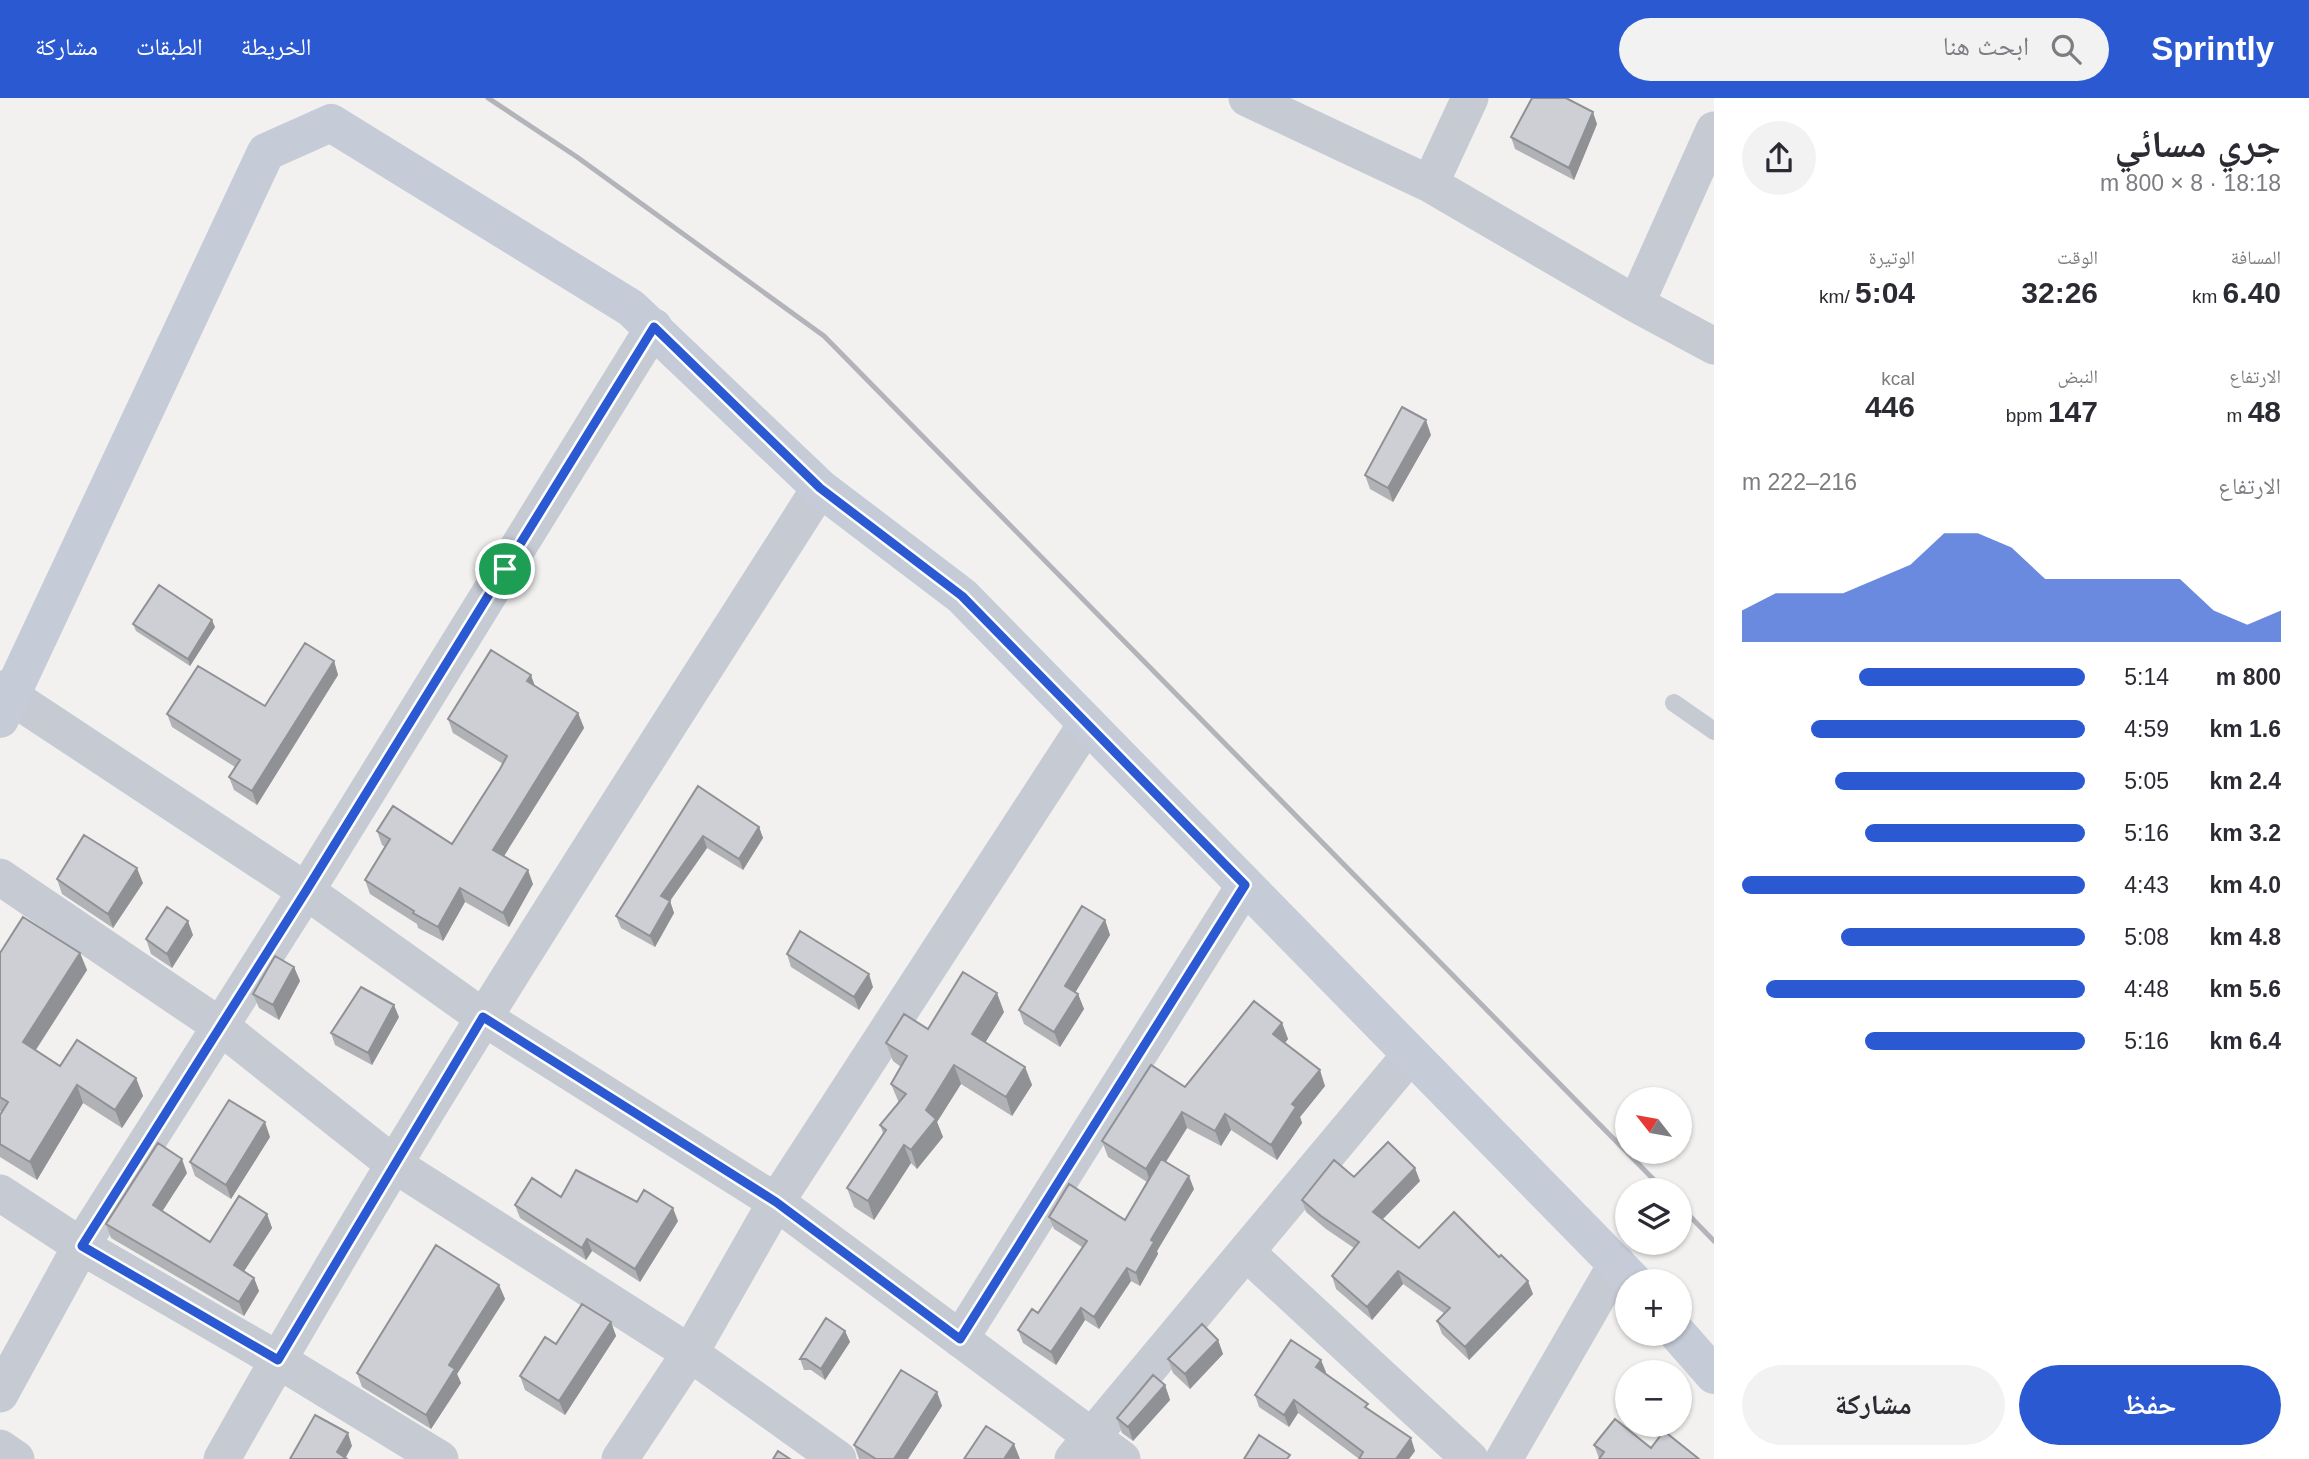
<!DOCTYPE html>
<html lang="ar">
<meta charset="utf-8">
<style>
:root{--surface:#fff;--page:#f2f2f3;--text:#2b2b33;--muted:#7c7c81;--accent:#2b59d2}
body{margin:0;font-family:Arial,"Noto Naskh Arabic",sans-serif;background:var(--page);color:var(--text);direction:rtl;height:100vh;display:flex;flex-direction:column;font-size:26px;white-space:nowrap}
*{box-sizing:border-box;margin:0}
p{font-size:23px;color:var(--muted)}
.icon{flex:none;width:38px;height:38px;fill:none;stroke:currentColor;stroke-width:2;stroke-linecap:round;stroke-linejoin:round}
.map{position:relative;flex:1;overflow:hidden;direction:ltr}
.side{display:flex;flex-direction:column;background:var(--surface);width:595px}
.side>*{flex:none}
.needle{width:46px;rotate:301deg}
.tools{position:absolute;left:1615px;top:989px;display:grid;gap:14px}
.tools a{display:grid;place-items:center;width:77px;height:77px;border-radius:50%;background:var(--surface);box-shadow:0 2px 5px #0004;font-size:35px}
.pin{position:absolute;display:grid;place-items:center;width:60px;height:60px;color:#fff;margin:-30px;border:4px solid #fff;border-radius:50%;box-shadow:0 2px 7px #0007}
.round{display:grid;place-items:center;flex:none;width:74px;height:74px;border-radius:37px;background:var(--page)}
.head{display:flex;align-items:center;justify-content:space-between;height:119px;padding:0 28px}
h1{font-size:38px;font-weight:700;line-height:52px}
.stats{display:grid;grid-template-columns:repeat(3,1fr);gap:10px;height:119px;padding:7px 28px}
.stats div{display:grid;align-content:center}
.stats b{font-size:30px;font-weight:700}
.stats small{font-size:19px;font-weight:400}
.stats p{font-size:19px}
.chart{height:196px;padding:14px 28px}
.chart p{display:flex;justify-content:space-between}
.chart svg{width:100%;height:126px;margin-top:7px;fill:var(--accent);opacity:.7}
.primary-button{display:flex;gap:14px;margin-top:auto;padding:14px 28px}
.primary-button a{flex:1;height:80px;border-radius:42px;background:var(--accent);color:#fff;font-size:28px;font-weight:700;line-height:80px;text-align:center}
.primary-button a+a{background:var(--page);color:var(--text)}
ul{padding:0 28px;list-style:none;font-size:23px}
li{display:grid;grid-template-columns:112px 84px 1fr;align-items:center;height:52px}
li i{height:18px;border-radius:9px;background:var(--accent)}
header{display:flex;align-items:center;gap:42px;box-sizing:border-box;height:98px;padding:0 35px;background:var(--accent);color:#fff}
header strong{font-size:33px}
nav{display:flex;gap:38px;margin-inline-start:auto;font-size:24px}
.search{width:490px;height:63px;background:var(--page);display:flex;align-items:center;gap:18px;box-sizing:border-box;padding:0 24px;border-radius:38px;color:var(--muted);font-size:26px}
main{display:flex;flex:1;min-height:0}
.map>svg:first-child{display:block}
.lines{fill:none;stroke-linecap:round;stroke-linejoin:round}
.lane{stroke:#c5cad3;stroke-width:18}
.street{stroke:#c5cad3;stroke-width:37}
.secondary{stroke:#c5cbd7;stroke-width:38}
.rail{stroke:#b3b4ba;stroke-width:5}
.wall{fill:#b1b2b6}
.shaded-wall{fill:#909194}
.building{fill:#cecfd4;stroke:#909194;stroke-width:2}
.route-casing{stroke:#fff;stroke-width:14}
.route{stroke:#2b59d2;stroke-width:9}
</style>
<header>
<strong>Sprintly</strong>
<div class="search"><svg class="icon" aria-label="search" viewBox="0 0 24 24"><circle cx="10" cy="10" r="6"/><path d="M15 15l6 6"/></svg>ابحث هنا</div>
<nav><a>الخريطة</a><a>الطبقات</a><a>مشاركة</a></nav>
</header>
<main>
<section class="side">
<div class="head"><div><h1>جري مسائي</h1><p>18:18 · 8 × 800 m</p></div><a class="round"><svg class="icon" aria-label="share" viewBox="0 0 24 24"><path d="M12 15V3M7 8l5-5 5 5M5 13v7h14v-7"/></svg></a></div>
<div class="stats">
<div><p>المسافة</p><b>6.40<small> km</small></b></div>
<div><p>الوقت</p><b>32:26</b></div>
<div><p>الوتيرة</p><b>5:04<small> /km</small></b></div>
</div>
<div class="stats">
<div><p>الارتفاع</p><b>48<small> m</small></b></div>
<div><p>النبض</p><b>147<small> bpm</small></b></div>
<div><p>kcal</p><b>446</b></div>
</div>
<div class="chart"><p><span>الارتفاع</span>216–222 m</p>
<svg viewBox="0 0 160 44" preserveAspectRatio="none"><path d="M0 44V33L10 27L20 27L30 27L40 22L50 17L60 6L70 6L80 11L90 22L100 22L110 22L120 22L130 22L140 33L150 38L160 33V44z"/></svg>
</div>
<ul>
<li><b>800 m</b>5:14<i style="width:66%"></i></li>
<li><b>1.6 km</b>4:59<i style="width:80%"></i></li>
<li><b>2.4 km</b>5:05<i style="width:73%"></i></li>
<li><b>3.2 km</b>5:16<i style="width:64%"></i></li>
<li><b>4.0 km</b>4:43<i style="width:100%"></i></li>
<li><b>4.8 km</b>5:08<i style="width:71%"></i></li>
<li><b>5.6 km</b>4:48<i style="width:93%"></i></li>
<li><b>6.4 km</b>5:16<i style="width:64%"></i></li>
</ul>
<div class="primary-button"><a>حفظ</a><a>مشاركة</a></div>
</section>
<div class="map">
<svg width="1714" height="1361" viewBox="0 0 1714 1361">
<rect width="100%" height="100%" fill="#f2f1f0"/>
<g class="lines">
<path class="lane" d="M 1674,605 L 1714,633"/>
<path class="street" d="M 1247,0 L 1430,86 L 1636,206 L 1714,32
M 1430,86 L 1470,0
M 1636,206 L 1714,248
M 0,591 L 306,793 L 483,919 L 776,1104 L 1122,1361
M 0,779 L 220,928 L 395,1067 L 690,1255 L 838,1361
M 0,1095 L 81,1148 L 278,1262 L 440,1361
M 1246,1154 L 1470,1361
M 960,1241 L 1245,787
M 0,1296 L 81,1148 L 306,793 L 654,229
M 0,1350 L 16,1361
M 222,1361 C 408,1029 616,710 820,390
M 620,1361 L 690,1255 L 776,1104 L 1087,625
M 1073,1361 L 1411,956
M 1504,1361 L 1617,1165"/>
<path class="secondary" d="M 0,621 L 266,54 L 331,25 L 631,210 L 820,390 L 962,498 L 1633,1183
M 1678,1236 L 1714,1277"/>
<path class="rail" d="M 488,0 L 577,59 L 824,238 L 1664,1092
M 1680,1108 L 1714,1143"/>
</g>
<path class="wall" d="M 1597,26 L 1574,82 L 1515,51 L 1511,39 Z
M 1431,337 L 1393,404 L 1370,391 L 1365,377 Z
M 133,526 L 215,529 L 190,568 L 136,533 Z
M 334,563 L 338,577 L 257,707 L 234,692 L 229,679 L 235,669 L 172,629 L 167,616 L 265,608 Z
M 535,588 L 578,615 L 584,630 L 504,758 L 533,786 L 509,829 L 465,804 L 443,843 L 418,830 L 417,826 L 370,796 L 365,782 L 385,749 L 382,747 L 377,733 L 452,746 L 503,666 L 453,635 L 448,621 Z
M 698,688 L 759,729 L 763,740 L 743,772 L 707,750 L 670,803 L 674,815 L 655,849 L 621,830 L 616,818 Z
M 57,781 L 143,785 L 113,830 L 62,796 Z
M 1105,822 L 1110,837 L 1075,895 L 1078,896 L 1084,911 L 1060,949 L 1024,926 L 1019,912 Z
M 193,837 L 172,870 L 151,856 L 146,841 Z
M 0,855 L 80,855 L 87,872 L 36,952 L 60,968 L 136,980 L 143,998 L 122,1030 L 83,1005 L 37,1082 L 0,1059 L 0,1017 L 2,1014 L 0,1013 Z
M 787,856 L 873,889 L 859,912 L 791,869 Z
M 294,869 L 300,883 L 279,922 L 259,910 L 253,896 Z
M 1004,914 L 985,944 L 1025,969 L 1032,987 L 1012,1018 L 961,986 L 937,1024 L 943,1039 L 917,1071 L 911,1065 L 874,1122 L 854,1109 L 847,1090 L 883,1035 L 880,1027 L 899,1005 L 891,986 L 901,969 L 893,963 L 886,945 L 928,931 Z
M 399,919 L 372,967 L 335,947 L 331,935 Z
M 1282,925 L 1288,941 L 1285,945 L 1325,988 L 1300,1019 L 1302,1025 L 1277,1062 L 1231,1032 L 1221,1048 L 1187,1030 L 1166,1064 L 1194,1091 L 1157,1153 L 1158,1156 L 1140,1188 L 1131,1183 L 1099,1231 L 1085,1222 L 1056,1267 L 1023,1245 L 1018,1232 L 1038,1215 L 1082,1149 L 1054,1131 L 1049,1119 L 1125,1122 L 1147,1084 L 1108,1059 L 1102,1043 Z
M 270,1039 L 231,1101 L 195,1078 L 190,1064 Z
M 187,1075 L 162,1113 L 210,1144 L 267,1116 L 272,1130 L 244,1173 L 254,1180 L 259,1193 L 244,1218 L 111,1140 L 106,1126 Z
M 1354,1079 L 1420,1083 L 1382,1122 L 1419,1150 L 1533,1196 L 1469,1262 L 1442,1236 L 1437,1223 L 1445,1216 L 1403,1186 L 1372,1222 L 1336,1191 L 1332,1178 L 1354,1150 L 1326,1131 L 1306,1114 L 1302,1102 Z
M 561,1099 L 637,1104 L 678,1123 L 640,1184 L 592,1153 L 586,1162 L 520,1120 L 515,1107 Z
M 499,1187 L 505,1201 L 457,1276 L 461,1285 L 431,1331 L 362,1289 L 357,1275 Z
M 611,1224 L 616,1238 L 565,1317 L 525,1292 L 520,1278 L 556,1246 Z
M 845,1233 L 850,1244 L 825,1282 L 811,1272 L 804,1272 L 800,1261 Z
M 1218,1242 L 1223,1256 L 1190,1291 L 1173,1275 L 1168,1261 Z
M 1326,1274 L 1325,1276 L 1370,1313 L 1415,1353 L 1409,1361 L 1359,1361 L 1298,1315 L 1289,1329 L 1259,1309 L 1255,1297 Z
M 1165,1287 L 1170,1302 L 1133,1343 L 1122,1335 L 1117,1320 Z
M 937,1294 L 942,1308 L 908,1361 L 859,1361 L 854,1347 Z
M 1594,1347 L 1651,1350 L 1599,1360 Z"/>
<path class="shaded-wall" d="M 1593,14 L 1597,26 L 1574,82 L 1569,70 Z
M 1426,322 L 1431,337 L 1393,404 L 1388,390 Z
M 212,522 L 215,529 L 190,568 L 188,561 Z
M 334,563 L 338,577 L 257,707 L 252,693 Z
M 531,577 L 536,591 L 527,583 Z
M 578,615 L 584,630 L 499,766 L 493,752 Z
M 759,729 L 763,740 L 743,772 L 739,761 Z
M 703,738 L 707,750 L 665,810 L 661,798 Z
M 137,770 L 143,785 L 113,830 L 108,816 Z
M 528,772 L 533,786 L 509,829 L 503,815 Z
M 460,790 L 465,804 L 443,843 L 438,829 Z
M 670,803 L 674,815 L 655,849 L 650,838 Z
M 1105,822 L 1110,837 L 1070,903 L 1065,888 Z
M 188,823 L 193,837 L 172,870 L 167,856 Z
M 80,855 L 87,872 L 29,962 L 23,944 Z
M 294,869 L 300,883 L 279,922 L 273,907 Z
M 869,876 L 873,889 L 859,912 L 854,899 Z
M 997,895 L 1004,914 L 979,955 L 972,936 Z
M 1078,896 L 1084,911 L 1060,949 L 1054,934 Z
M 394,907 L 399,919 L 372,967 L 368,955 Z
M 1282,925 L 1288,941 L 1279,952 L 1273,936 Z
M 954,967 L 961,986 L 937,1024 L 943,1039 L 917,1071 L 911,1052 L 926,1012 Z
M 1025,969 L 1032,987 L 1012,1018 L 1006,999 Z
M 1320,972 L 1325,988 L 1300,1019 L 1302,1025 L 1277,1062 L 1271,1047 L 1292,1006 Z
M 136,980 L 143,998 L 122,1030 L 115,1012 Z
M 77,987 L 83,1005 L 37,1082 L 30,1064 Z
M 1182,1014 L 1187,1030 L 1151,1087 L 1146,1071 Z
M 1225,1016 L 1231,1032 L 1221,1048 L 1215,1033 Z
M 265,1024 L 270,1039 L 231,1101 L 226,1087 Z
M 904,1047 L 911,1065 L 874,1122 L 868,1103 Z
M 182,1061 L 187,1075 L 158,1120 L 153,1107 Z
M 1415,1070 L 1420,1083 L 1377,1127 L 1373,1114 Z
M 1189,1078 L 1194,1091 L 1157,1153 L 1158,1156 L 1140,1188 L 1136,1175 L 1151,1142 Z
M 673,1110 L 678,1123 L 640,1184 L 635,1171 Z
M 267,1116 L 272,1130 L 239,1181 L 234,1167 Z
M 587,1141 L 592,1153 L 586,1162 L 582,1150 Z
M 1127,1170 L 1131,1183 L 1099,1231 L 1094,1219 Z
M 1398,1173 L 1403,1186 L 1372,1222 L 1367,1209 Z
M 254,1180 L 259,1193 L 244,1218 L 239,1204 Z
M 1528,1183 L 1533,1196 L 1469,1262 L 1465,1249 Z
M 499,1187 L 505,1201 L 457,1276 L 461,1285 L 431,1331 L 426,1317 L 449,1267 Z
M 1081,1210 L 1085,1222 L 1056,1267 L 1051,1254 Z
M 611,1224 L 616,1238 L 565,1317 L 559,1303 Z
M 845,1233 L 850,1244 L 825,1282 L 821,1271 Z
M 1218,1242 L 1223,1256 L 1190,1291 L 1185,1276 Z
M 1321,1262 L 1326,1274 L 1321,1282 L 1316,1269 Z
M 1165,1287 L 1170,1302 L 1133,1343 L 1128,1329 Z
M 937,1294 L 942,1308 L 908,1361 L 894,1361 Z
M 1294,1302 L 1298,1315 L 1289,1329 L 1284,1317 Z
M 348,1335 L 352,1348 L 345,1361 L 337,1354 Z
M 1411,1340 L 1415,1353 L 1409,1361 L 1396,1361 Z
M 1014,1346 L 1020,1361 L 1004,1361 Z"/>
<path class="building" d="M 1532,0 L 1566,0 L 1593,14 L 1569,70 L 1511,39 Z
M 1402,309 L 1426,322 L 1388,390 L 1365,377 Z
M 159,487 L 212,522 L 188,561 L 133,526 Z
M 305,545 L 334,563 L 252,693 L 229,679 L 240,662 L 167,616 L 198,568 L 265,608 Z
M 491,552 L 531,577 L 527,583 L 578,615 L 493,752 L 528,772 L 503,815 L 460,790 L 438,829 L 413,815 L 414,813 L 365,782 L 390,741 L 377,733 L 393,708 L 452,746 L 500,671 L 507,658 L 448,621 Z
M 698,688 L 759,729 L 739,761 L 703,738 L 661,798 L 670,803 L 650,838 L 616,818 Z
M 84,737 L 137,770 L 108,816 L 57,781 Z
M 1082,808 L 1105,822 L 1065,888 L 1078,896 L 1054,934 L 1019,912 Z
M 167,809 L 188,823 L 167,856 L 146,841 Z
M 23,819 L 80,855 L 23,944 L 60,968 L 77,942 L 136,980 L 115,1012 L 77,987 L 30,1064 L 0,1046 L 0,1017 L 8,1004 L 0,999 L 0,855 Z
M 800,833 L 869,876 L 854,899 L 787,856 Z
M 275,858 L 294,869 L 273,907 L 253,896 Z
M 963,874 L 997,895 L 972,936 L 1025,969 L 1006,999 L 954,967 L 926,1012 L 936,1021 L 911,1052 L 904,1047 L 868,1103 L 847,1090 L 886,1032 L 880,1027 L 906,996 L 891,986 L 907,958 L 886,945 L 904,916 L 928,931 Z
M 361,889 L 394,907 L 368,955 L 331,935 Z
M 1254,903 L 1282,925 L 1273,936 L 1320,972 L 1292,1006 L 1296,1009 L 1271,1047 L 1225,1016 L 1215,1033 L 1182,1014 L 1146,1071 L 1102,1043 L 1151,967 L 1185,989 Z
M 229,1002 L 265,1024 L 226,1087 L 190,1064 Z
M 1388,1044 L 1415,1070 L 1373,1114 L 1419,1150 L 1454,1114 L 1499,1159 L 1501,1157 L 1528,1183 L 1465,1249 L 1437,1223 L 1450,1210 L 1398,1173 L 1367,1209 L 1332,1178 L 1359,1144 L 1321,1118 L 1302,1102 L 1334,1062 L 1354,1079 Z
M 158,1045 L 182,1061 L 153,1107 L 210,1144 L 239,1098 L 267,1116 L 234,1167 L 254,1180 L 239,1204 L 106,1126 Z
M 1161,1061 L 1189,1078 L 1151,1142 L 1154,1144 L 1136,1175 L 1127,1170 L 1094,1219 L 1081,1210 L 1051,1254 L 1018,1232 L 1032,1211 L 1038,1215 L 1087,1143 L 1049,1119 L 1069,1086 L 1125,1122 Z
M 576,1072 L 637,1104 L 644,1092 L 673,1110 L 635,1171 L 587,1141 L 582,1150 L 515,1107 L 532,1080 L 561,1099 Z
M 436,1147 L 499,1187 L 449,1267 L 455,1271 L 426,1317 L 357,1275 Z
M 582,1206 L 611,1224 L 559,1303 L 520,1278 L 545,1239 L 556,1246 Z
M 826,1220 L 845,1233 L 821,1271 L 806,1261 L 800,1261 Z
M 1202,1226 L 1218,1242 L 1185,1276 L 1168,1261 Z
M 1291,1242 L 1321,1262 L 1316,1269 L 1368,1306 L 1365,1309 L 1411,1340 L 1396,1361 L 1359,1361 L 1363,1354 L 1294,1302 L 1284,1317 L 1255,1297 Z
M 901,1272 L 937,1294 L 894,1361 L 876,1361 L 854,1347 Z
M 1153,1277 L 1165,1287 L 1128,1329 L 1117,1320 Z
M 315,1317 L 348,1335 L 337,1354 L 347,1361 L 290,1361 Z
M 1615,1321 L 1651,1350 L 1664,1333 L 1699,1361 L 1599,1361 L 1604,1354 L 1594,1347 Z
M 986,1328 L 1014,1346 L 1004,1361 L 964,1361 Z
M 1259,1337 L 1290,1357 L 1287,1361 L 1244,1361 Z
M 778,1353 L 790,1361 L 773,1361 Z"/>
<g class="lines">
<g class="route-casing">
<path id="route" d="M 654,229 L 820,390 L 962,498 L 1245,787 L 960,1241 L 776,1104 L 483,919 L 278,1262 L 82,1148 L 306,793 Z"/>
</g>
<use href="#route" class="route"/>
</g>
</svg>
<div class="tools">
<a><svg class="needle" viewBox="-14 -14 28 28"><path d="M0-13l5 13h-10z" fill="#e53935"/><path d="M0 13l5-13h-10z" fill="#7c7c81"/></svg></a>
<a><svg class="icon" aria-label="layers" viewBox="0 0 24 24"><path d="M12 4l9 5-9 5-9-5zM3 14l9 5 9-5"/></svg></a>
<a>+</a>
<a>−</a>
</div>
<div class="pin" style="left:505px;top:471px;background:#1e9e55"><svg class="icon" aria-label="arrive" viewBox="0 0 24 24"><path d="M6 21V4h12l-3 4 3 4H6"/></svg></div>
</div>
</main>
